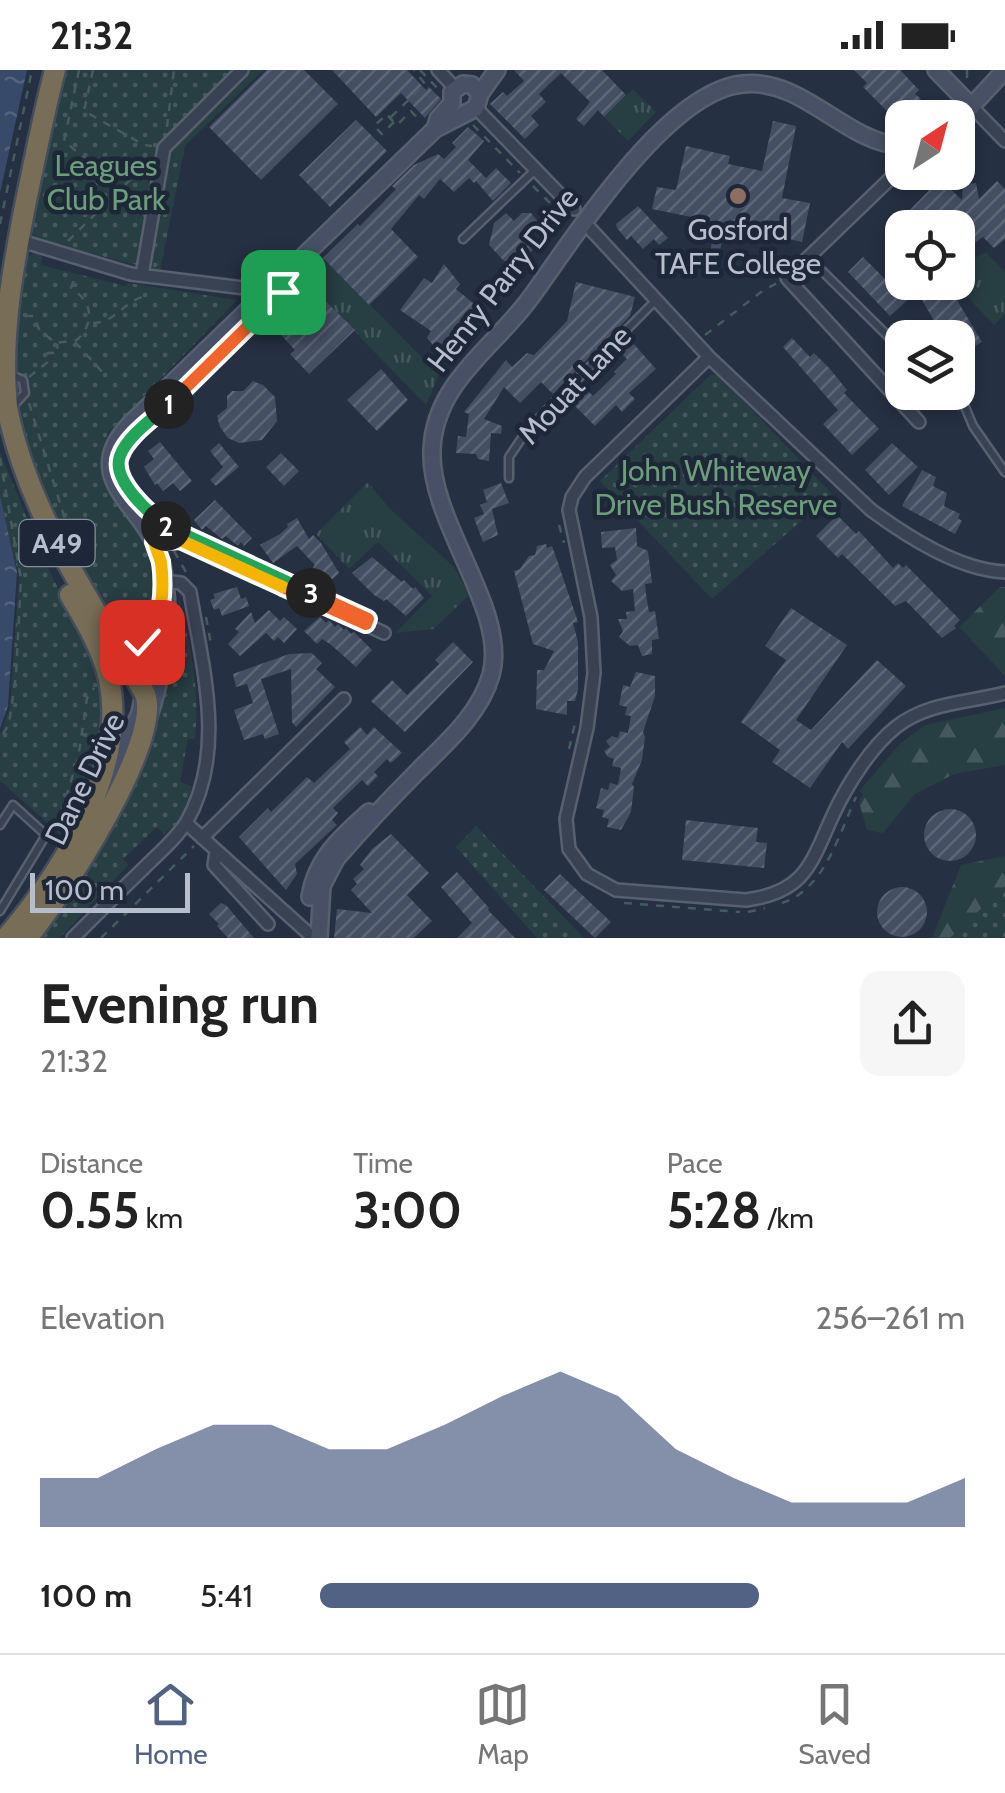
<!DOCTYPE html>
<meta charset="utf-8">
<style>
:root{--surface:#fff;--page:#f6f6f6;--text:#222;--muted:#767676;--line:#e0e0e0;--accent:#516285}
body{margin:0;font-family:Cabin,sans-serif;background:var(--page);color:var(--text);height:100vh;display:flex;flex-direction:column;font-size:38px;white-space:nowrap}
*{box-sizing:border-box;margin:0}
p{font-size:32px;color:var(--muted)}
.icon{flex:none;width:55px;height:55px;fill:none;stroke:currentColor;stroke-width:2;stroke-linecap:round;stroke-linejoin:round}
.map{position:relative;height:868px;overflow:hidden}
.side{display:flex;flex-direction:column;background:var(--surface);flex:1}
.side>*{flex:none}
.needle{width:65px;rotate:36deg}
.tools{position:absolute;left:885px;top:30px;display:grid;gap:20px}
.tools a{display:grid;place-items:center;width:90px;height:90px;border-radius:20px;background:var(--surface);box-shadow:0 5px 15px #0003;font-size:50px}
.scale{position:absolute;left:30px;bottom:25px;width:160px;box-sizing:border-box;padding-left:10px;border:5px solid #b6bdcc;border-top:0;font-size:28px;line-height:35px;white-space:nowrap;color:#b6bdcc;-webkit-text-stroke:8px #1e2737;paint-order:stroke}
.pin{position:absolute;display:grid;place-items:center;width:85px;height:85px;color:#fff;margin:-42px;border-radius:20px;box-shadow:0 5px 15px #0006}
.km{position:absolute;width:50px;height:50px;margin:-25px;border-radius:50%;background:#222;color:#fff;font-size:28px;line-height:50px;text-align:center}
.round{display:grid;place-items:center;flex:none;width:105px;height:105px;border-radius:20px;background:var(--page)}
.head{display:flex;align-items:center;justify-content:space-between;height:170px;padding:0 40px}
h1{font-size:55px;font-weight:800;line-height:75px}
.metrics{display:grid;grid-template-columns:repeat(3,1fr);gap:15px;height:170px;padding:10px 40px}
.metrics div{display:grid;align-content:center}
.metrics b{font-size:50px;font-weight:800}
.metrics small{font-size:28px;font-weight:400}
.metrics p{font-size:28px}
.chart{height:280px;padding:20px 40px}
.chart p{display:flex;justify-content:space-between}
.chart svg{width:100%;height:180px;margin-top:10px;fill:var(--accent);opacity:.7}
ul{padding:0 40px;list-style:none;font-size:32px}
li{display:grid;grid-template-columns:160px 120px 1fr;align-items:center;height:75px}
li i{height:25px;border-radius:12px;background:var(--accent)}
.status{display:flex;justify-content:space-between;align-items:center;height:70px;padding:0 50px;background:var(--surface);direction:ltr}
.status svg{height:28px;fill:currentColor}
.tabs{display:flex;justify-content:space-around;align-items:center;height:140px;border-top:2px solid var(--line);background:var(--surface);font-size:28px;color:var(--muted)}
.tabs a{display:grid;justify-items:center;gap:5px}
.tabs .active{color:var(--accent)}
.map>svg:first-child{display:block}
.grass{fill:url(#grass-tufts)}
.forest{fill:url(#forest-firs)}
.park{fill:url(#park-dots)}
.water{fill:url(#water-ripples)}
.building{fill:url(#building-hatch)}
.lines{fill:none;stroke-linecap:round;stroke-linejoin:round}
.lane-casing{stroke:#57606f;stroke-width:11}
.street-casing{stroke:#57606f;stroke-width:16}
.secondary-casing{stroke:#57606f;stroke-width:20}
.highway-casing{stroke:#444d5c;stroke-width:25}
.path{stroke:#455b60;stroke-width:2.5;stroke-dasharray:8 8;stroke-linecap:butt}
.lane{stroke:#394252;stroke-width:6}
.street{stroke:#394252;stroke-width:11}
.secondary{stroke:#475065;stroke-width:15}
.highway{stroke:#786d56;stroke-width:20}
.split-1-casing{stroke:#fff;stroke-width:20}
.split-2-casing{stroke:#fff;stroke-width:20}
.split-3-casing{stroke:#fff;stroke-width:20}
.split-4-casing{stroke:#fff;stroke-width:20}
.split-5-casing{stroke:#fff;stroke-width:20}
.split-6-casing{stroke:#fff;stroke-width:20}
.split-1{stroke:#f0652b;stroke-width:12}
.split-2{stroke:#22a559;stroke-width:12}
.split-3{stroke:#22a559;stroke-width:12}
.split-4{stroke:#f0652b;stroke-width:12}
.split-5{stroke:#f5b400;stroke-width:12}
.split-6{stroke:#f5b400;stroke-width:12}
.education-dot{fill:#8d6e63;stroke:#1e2737;stroke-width:4}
.labels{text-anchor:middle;stroke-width:9;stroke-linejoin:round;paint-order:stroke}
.shield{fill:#1e2737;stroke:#88909f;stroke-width:2.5}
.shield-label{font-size:28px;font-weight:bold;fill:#b6bdcc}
.park-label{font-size:30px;fill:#6c9e7b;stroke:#1e2737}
.poi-label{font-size:30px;fill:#b6bdcc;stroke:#1e2737}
.street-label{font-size:30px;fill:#b6bdcc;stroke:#1e2737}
</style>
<div class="status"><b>21:32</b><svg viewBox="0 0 49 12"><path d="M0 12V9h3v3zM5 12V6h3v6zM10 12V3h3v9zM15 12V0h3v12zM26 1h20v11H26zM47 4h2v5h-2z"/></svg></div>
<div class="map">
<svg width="1005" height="868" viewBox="0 0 1005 868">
<defs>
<pattern id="grass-tufts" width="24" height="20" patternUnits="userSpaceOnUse" patternTransform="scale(2.5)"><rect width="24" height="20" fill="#273e43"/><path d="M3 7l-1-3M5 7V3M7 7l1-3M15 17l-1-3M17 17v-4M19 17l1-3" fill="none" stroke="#44585d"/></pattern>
<pattern id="forest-firs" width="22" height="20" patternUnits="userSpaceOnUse" patternTransform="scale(2.5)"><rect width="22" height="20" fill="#273e43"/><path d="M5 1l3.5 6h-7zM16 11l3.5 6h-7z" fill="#44585d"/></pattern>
<pattern id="park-dots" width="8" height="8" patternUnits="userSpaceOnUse" patternTransform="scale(2.5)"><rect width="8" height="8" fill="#273e43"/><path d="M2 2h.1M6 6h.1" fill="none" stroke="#44585d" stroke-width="1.8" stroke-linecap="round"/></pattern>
<pattern id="water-ripples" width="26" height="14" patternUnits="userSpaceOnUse" patternTransform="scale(2.5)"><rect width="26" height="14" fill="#384a6a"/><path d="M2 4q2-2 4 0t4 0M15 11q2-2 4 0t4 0" fill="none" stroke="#53627e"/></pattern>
<pattern id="building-hatch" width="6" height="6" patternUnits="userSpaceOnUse" patternTransform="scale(2.5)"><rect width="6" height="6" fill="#444f64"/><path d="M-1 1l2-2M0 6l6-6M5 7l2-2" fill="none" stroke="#5d6679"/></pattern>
</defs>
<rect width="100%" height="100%" fill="#253042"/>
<path class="grass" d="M 633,19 L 656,42 L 628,71 L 604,47 Z
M 986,182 L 1005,202 L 1005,244 L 994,255 L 954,213 L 958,212 L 958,187 L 973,189 Z
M 323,187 L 439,305 L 426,335 L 304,210 Z
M 368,412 L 389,438 L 454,497 L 469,525 L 434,559 L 395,563 L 432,526 L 378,472 L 349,499 L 316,464 Z"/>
<path class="forest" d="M 1000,517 L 1005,517 L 1005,606 L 959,557 Z
M 1005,638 L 1005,695 L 954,704 L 915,724 L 883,763 L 867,760 L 859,732 L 863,724 L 859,721 L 901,673 L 925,655 Z
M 1005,786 L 1005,868 L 932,868 L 961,795 Z"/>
<path class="park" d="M 59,0 L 263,0 L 185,76 L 160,201 L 51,173 L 37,168 L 30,161 Z
M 34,183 L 42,186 L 41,195 L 126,216 L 128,213 L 237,230 L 108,363 L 101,387 L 112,423 L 151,485 L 152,538 L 136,563 L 118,565 L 49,444 L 10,323 L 7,262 L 23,189 Z
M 718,304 L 832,424 L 712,529 L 600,411 L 710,305 Z
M 0,382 L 44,490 L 95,591 L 102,618 L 105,649 L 102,673 L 86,729 L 62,766 L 0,711 L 0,664 L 10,638 L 19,506 L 0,429 Z
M 179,529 C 191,574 200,621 195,669 L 188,669 L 180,712 L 192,716 L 186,745 L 164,764 L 157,757 L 123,789 L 128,795 L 60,868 L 38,868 L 144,686 L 172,602 Z
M 476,756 L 584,868 L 537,868 L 456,777 Z
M 1005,816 L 1005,868 L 950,868 Z"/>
<path class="water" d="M 0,0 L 27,0 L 0,123 Z
M 0,426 L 17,502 L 8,636 L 0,659 Z"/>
<path class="building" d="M 267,0 L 304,0 L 338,34 L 261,110 L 209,57 Z
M 332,0 L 407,0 L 426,20 L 429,17 L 441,29 L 425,48 L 401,23 L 376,47 Z
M 514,0 L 602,0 L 626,25 L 604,47 L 598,40 L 584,56 L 576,49 L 590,32 L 561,3 L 539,24 L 546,32 L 531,46 L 539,55 L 525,69 L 490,34 L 503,22 L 507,26 L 524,11 Z
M 854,0 L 900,0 L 919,20 L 915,24 L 921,29 L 916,34 L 922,40 L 914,48 L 902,48 L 898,52 L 863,17 L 867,13 Z
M 356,50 L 387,81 L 330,137 L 299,105 Z
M 773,51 L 796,56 L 782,128 L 810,133 L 802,172 L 725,155 L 719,185 L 710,183 L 716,152 L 652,139 L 657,117 L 676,120 L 686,76 L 730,86 L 728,94 L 762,101 Z
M 468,57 L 484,71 L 468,90 L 486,108 L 496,98 L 511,113 L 493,131 L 476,111 L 474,113 L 469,108 L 454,122 L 440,109 L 424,129 L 419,125 L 391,159 L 418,187 L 369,235 L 323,188 L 358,154 L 360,156 L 396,119 L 392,116 L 414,95 L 438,84 L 444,89 L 456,77 L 452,73 Z
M 940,109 L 962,130 L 963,114 L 976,113 L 979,129 L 997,111 L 1005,119 L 1005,169 L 994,178 L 983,167 L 976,172 L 958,171 L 958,158 L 919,158 L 906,144 Z
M 638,136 L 668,168 L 659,175 L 654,169 L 643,179 L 631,166 L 627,170 L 617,158 L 616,154 Z
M 506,143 L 514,151 L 522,143 L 531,143 L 541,156 L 529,166 L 537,175 L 527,186 L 513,187 L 509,191 L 504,191 L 489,175 L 494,153 Z
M 863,187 L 887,211 L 892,206 L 912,226 L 890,246 L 848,202 Z
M 444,194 L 460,214 L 456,219 L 485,243 L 460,262 L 443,287 L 427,268 L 431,261 L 400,240 L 424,208 L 432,213 Z
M 304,210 L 355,260 L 309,304 L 290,284 L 295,280 L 263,246 Z
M 576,212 L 635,227 L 630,246 L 553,324 L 541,312 L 520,333 L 504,317 L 484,349 L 502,356 L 501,364 L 491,363 L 489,391 L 478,389 L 476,384 L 456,383 L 458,366 L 466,367 L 469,344 L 464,342 L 506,290 L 512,297 L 527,283 L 534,285 L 567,251 Z
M 948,215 L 982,272 L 963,283 L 958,268 L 944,268 L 922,230 Z
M 792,268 L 810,287 L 814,283 L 830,299 L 847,320 L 844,323 L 879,359 L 852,385 L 823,354 L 838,340 L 783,277 Z
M 632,272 L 656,299 L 629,323 L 635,329 L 622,342 L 616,335 L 595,356 L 573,334 L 578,330 L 576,327 L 585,318 L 593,326 L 616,304 L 614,302 L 627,289 L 621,283 Z
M 381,299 L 408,330 L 377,361 L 347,330 Z
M 253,311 L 263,315 L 275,327 L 277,351 L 262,370 L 239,373 L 228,368 L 220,357 L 217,346 L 227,338 L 227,326 L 232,321 L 243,321 Z
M 160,372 L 192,411 L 180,421 L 173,413 L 163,421 L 157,413 L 155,415 L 144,397 L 154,389 L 148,381 Z
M 219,373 L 239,397 L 216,416 L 210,410 L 223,397 L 210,381 Z
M 892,373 L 918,397 L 889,425 L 865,400 Z
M 281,383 L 299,401 L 284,416 L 266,397 Z
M 922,400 L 936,407 L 933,416 L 947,423 L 944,436 L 960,444 L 958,448 L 962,451 L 955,464 L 902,436 Z
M 501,413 L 509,433 L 492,439 L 498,465 L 483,472 L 474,448 L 484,444 L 480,435 L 487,432 L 483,420 Z
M 215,430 L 252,468 L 244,476 L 241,472 L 238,476 L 226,466 L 222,469 L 206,456 L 202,460 L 194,450 Z
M 837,445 L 856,464 L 859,461 L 893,498 L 898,493 L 903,498 L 906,495 L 960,550 L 954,556 L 956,558 L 942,568 L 906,531 L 895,536 L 842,484 L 838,488 L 816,466 Z
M 297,448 L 309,469 L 313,465 L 321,473 L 339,503 L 327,514 L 313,497 L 315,495 L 297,476 L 273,493 L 260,475 L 280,464 L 288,457 L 287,454 Z
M 636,458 L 637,476 L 648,481 L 652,513 L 645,514 L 646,524 L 649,542 L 655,541 L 659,569 L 652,570 L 652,584 L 642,586 L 638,575 L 630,576 L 619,567 L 623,561 L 618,549 L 627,549 L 626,542 L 635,541 L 633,519 L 622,521 L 611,511 L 616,505 L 610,495 L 617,490 L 615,477 L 602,478 L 601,462 Z
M 546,474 L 547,478 L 552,476 L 557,490 L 578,552 L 573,553 L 578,572 L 578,619 L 575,631 L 567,631 L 567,645 L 536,639 L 537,600 L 544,600 L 554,581 L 533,574 L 514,501 L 520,499 L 529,486 L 535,485 L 537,476 Z
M 372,487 L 402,512 L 404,510 L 413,519 L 415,517 L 424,528 L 406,546 L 386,529 L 384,531 L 374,525 L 352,503 Z
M 237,517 L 241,529 L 246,527 L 249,536 L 222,546 L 219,538 L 214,540 L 210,530 L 215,528 L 213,524 Z
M 791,538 L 847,575 L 796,650 L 811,660 L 877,590 L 906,616 L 848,679 L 842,672 L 810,718 L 772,692 L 780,680 L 741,652 L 786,590 L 765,576 Z
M 269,540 L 280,551 L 284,547 L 297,559 L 284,573 L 278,567 L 274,571 L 266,563 L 240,586 L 228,574 L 239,562 L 235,559 L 251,542 L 255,553 Z
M 320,547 L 326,553 L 329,550 L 335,557 L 338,554 L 344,560 L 346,558 L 351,564 L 354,562 L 372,580 L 356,597 L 330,574 L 322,569 L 317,574 L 304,561 Z
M 453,572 L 473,592 L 405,662 L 371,631 L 392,610 L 407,625 L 439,594 L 435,590 Z
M 312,583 L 322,593 L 316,599 L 335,617 L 296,657 L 292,652 L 291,599 L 261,609 L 279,664 L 265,669 L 263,664 L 244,670 L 234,640 L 253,633 L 247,614 L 236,617 L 233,604 L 289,584 Z
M 636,602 L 655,606 L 655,626 L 643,662 L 645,667 L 642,690 L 632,714 L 634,717 L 631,742 L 621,760 L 607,757 L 609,749 L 602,747 L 604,740 L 596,738 L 601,718 L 608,720 L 610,713 L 618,715 L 621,698 L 612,696 L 614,689 L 608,687 L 604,681 L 610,677 L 606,671 L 612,666 L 618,668 L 620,661 L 628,663 L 631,646 L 625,645 L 627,637 L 619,635 L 623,615 L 630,617 Z
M 360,657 L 367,665 L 374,657 L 402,683 L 391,693 L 387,689 L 374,702 L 378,706 L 368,716 L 362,710 L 333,738 L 338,743 L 332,750 L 337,755 L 295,794 L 297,804 L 286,820 L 239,767 L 268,738 L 271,742 L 307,707 L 314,713 L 350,679 L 344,672 Z
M924 765a26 26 0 1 1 52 0a26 26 0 1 1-52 0Z
M 686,750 L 758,758 L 756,772 L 767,773 L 764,798 L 682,790 Z
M 391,764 L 429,803 L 407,825 L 432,851 L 414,868 L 334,868 L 337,839 L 372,843 L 351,820 L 357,814 L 353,809 L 364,799 L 360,795 L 372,779 Z
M 457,802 L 489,838 L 488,840 L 515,868 L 457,868 L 472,853 L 441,817 Z
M 560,804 L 611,852 L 595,868 L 544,820 Z
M877 842a25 25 0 1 1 50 0a25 25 0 1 1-50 0Z
M 221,833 L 226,835 L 254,868 L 228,868 L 217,856 L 219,854 L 209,844 Z"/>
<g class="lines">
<g class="lane-casing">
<path id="lane" d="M 463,169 L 535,100
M 809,188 L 902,280
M 9,304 L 23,310 L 25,323 L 12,337
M 958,320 L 973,356 L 1005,402
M 509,408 L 509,387 L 528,359 L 656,230
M 0,755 L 13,735 L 46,765
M 0,841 L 46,765 L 68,775"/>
</g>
<g class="street-casing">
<path id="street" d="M 438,0 L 455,18
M 972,37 L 1005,71
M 476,38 L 574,139
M 902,76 L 892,107 L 787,208 L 919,352
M 584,152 L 709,287
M 18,170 L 131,204 L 268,221
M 142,205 L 164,78 L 242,0
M 154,472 L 181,469 L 384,563
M 1005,502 C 959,500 908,467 871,440 L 709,287 L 585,407 L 572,427 L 569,440 L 591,547 L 594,603 L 587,658 L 566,749 L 569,779 L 587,804 L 616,820 L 746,830 C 806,822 811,793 833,745 C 847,715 870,678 896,657 C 928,632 967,633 1005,623
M 186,753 L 308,863
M 202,768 L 344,629
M 216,782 L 214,795 L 268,854
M 73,868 C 97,844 121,820 145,797 C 159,783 177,768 187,751 C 227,680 202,595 190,522 L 181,513 L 163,511"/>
</g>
<g class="secondary-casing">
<path id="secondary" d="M 936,0 L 972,37
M 452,33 L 452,22 L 463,14 L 472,15 L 480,24
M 958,51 L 1005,0
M 435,59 L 476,38 L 480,24 L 497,0
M 113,568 C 129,577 146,576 156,558
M 149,646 C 165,597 173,542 161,491 C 149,437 77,411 129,355 L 435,59 L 438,49 L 452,33
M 99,736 L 140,643 L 155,564
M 310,827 C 316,789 341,767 369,742
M 319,868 L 322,816 L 336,789 C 362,759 390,729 418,701 C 446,673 480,644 491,605 C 509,540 429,453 432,380 C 434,314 492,279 528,231 C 572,172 665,21 743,14 C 804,8 844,72 902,76"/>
</g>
<g class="highway-casing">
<path id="highway" d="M 6,868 C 62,802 128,699 109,609 C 102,579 86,552 70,525
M 27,868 C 60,829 163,671 145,624 C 92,533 27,442 7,337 C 0,266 13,196 27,126 C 36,84 44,42 55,0"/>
</g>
<path class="path" d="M 79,0 L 64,71 L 99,100 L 113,121
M 93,0 L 84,41 L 144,75 L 152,76
M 420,0 L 440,21
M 967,0 L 967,13
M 391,47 L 425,14 L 414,0
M 394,52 L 382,64 L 374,56 L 387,44 C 390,48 393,52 397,55 L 411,41 L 421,52
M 473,55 L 520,103
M 167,57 L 174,0
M 969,114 L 972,58
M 533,116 L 553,136
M 0,154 L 32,0
M 68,171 L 151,89
M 25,246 L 34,246 L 39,259 L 55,273 L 77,270 C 96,251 92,232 71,218 L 75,207
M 93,253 C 114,253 123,233 142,227
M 705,265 L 761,222 L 779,212
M 75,272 L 104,304
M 29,307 L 49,291 L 48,283 L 58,283 L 57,274
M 29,333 L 68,459
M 0,388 L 21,509 L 16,605 L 9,654 L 0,669
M 155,447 L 168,458
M 559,455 L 564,473
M 174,481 L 187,504
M 206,547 L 211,574
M 569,679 L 576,649
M 56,758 L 78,689 L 87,628 L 94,618
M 624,833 L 740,842
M 782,833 C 825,819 839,764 856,727
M 748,842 L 765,838
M 101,868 L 194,776"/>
<use href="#lane" class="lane"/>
<use href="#street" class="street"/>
<use href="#secondary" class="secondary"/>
<use href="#highway" class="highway"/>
</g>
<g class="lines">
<g class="split-1-casing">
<path id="split-1" d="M 169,334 L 283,222"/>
</g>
<g class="split-2-casing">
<path id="split-2" d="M 166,456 C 149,443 111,410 120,386 C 127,366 154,348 169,334"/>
</g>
<g class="split-3-casing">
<path id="split-3" d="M 166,456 L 311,523"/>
</g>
<g class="split-4-casing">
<path id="split-4" d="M 283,517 L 366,554 L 368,549 L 311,523"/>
</g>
<g class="split-5-casing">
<path id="split-5" d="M 161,492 L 154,472 L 180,470 L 283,517"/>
</g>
<g class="split-6-casing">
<path id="split-6" d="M 142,572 C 164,559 164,515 161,492"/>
</g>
<use href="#split-1" class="split-1"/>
<use href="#split-2" class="split-2"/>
<use href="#split-3" class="split-3"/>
<use href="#split-4" class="split-4"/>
<use href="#split-5" class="split-5"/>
<use href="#split-6" class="split-6"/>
</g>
<circle class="education-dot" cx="738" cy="126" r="10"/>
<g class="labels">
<rect class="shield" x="19.5" y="450" width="75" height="46" rx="8"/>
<g class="shield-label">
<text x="57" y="483">A49</text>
</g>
<g class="park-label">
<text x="106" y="106">Leagues<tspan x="106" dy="34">Club Park</tspan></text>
<text x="716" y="411">John Whiteway<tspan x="716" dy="34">Drive Bush Reserve</tspan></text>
</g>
<g class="poi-label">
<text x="738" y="170">Gosford<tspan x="738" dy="34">TAFE College</tspan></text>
</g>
<g class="street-label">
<text transform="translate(503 210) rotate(-52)" y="10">Henry Parry Drive</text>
<text transform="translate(575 315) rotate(-47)" y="10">Mouat Lane</text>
<text transform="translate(85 709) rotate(-64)" y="10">Dane Drive</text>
</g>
</g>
</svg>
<div class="tools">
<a><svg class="needle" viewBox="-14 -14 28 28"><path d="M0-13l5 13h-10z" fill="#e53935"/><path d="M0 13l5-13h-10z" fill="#767676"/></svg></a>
<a><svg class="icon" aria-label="locate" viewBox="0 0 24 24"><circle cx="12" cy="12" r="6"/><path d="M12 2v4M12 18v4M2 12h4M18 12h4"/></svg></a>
<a><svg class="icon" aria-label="layers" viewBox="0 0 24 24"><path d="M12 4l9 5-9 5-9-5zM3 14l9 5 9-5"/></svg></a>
</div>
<div class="scale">100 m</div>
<div class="pin" style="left:283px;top:222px;background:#1e9e55"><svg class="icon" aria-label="arrive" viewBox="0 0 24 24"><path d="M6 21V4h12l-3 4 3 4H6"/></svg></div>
<div class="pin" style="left:142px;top:572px;background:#d93025"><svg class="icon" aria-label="check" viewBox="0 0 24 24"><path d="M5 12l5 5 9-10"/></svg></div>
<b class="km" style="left:169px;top:334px">1</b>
<b class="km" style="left:166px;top:456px">2</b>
<b class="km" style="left:311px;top:523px">3</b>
</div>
<section class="side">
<div class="head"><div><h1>Evening run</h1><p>21:32</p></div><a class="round"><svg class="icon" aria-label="share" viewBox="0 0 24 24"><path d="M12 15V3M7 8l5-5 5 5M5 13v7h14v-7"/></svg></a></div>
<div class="metrics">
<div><p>Distance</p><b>0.55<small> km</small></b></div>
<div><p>Time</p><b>3:00</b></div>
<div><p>Pace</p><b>5:28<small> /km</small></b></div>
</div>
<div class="chart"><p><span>Elevation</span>256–261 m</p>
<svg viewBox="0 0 160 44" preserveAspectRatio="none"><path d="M0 44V32L10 32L20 25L30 19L40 19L50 25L60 25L70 19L80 12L90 6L100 12L110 25L120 32L130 38L140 38L150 38L160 32V44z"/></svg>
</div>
<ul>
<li><b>100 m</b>5:41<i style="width:68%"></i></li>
</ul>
</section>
<nav class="tabs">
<a class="active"><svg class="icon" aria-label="home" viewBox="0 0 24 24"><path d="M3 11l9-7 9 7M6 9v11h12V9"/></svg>Home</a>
<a><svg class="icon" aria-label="map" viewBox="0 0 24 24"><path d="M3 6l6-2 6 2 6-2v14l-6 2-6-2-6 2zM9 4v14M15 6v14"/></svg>Map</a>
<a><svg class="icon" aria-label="saved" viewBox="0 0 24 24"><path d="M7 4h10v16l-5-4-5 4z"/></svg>Saved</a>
</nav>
